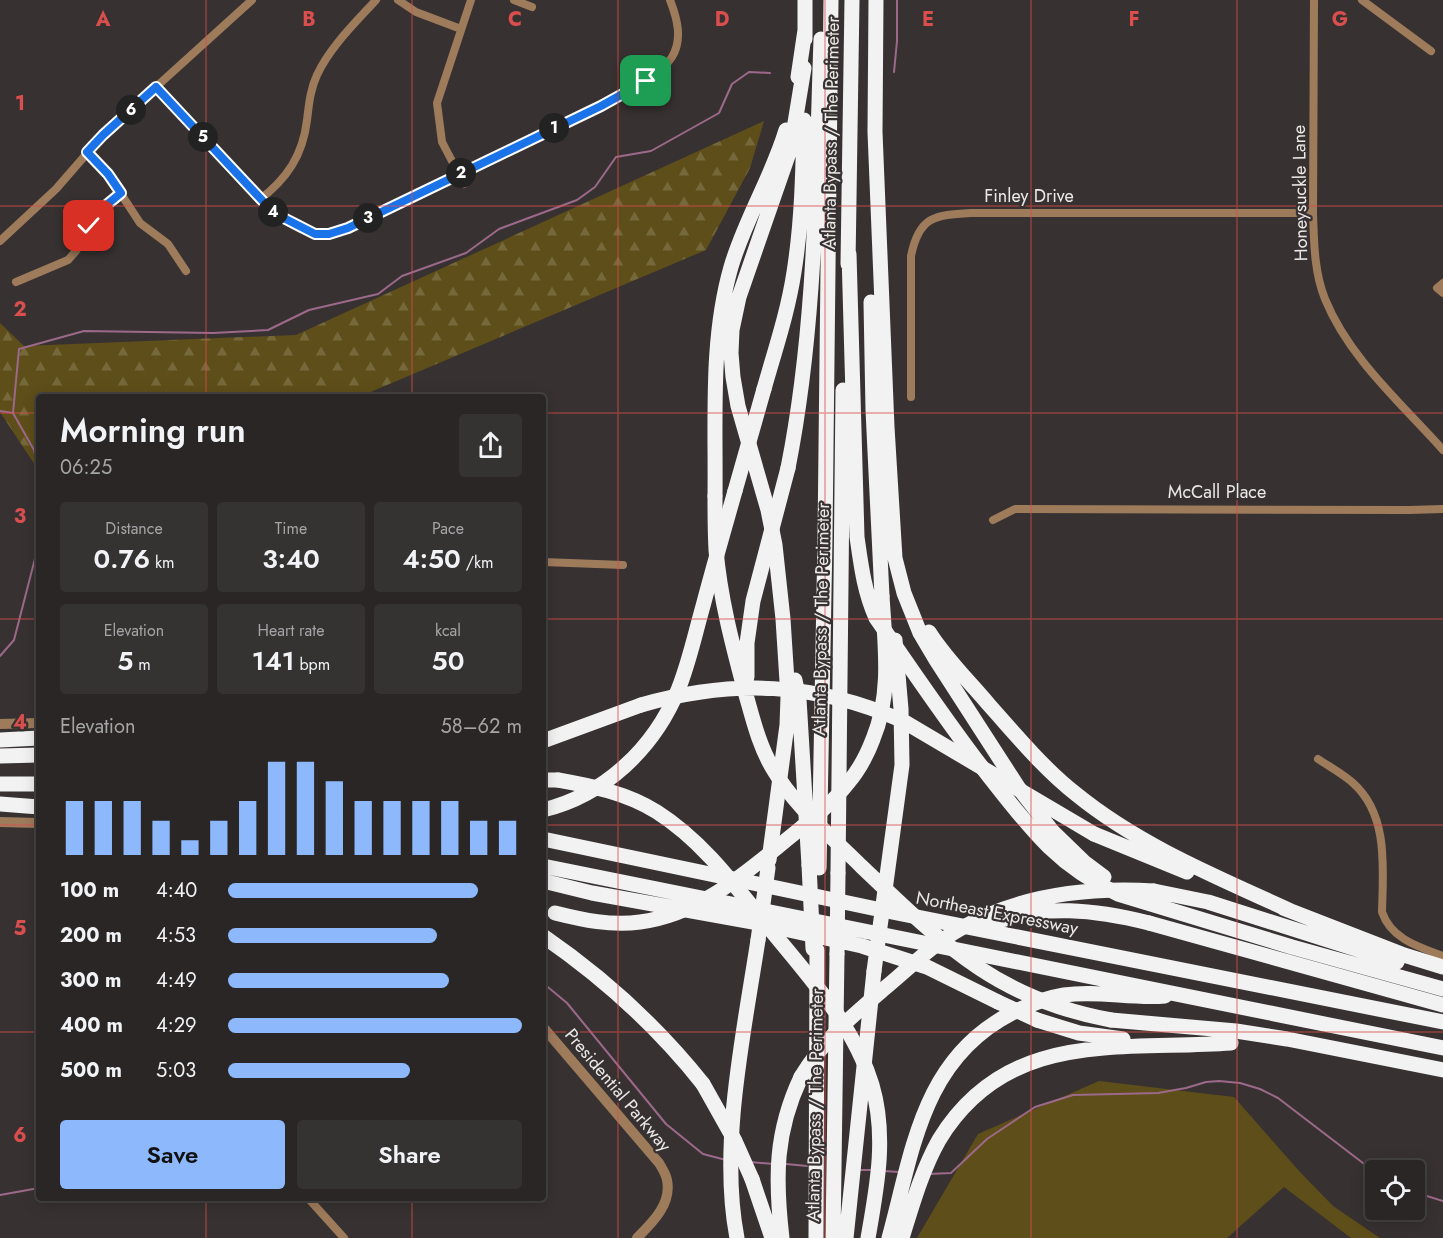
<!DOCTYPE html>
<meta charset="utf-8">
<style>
:root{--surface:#292625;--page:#353232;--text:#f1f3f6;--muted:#a5a5a7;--line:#454342;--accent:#8db9fc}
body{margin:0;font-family:Jost,sans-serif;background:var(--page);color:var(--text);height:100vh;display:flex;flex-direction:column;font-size:22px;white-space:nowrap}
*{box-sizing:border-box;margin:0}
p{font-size:20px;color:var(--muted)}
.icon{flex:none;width:33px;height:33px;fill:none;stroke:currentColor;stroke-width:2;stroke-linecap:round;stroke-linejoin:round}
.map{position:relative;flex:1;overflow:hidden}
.details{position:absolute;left:36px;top:394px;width:510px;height:807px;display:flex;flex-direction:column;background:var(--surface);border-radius:6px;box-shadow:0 3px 15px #0003,0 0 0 2px var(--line)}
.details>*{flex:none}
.controls{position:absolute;left:1365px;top:1160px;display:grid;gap:12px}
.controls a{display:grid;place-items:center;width:60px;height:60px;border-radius:6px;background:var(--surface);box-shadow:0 3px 15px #0003,0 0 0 2px var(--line);font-size:30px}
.pin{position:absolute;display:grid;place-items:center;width:51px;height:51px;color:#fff;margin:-26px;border-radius:12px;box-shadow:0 3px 9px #0006}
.km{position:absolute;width:30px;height:30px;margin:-15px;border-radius:50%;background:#222;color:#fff;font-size:16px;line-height:30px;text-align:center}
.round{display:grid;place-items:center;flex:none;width:63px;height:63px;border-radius:6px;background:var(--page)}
.overview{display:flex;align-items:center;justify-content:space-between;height:102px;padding:0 24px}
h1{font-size:33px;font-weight:600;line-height:45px}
.stats{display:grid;grid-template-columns:repeat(3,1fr);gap:9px;height:102px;padding:6px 24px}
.stats div{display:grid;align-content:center;border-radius:6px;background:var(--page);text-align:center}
.stats b{font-size:26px;font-weight:600}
.stats small{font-size:16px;font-weight:400}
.stats p{font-size:16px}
.chart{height:168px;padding:12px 24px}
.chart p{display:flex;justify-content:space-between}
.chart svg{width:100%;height:108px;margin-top:6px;stroke:var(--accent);stroke-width:6}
.action{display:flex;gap:12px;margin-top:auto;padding:12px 24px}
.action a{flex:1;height:69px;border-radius:6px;background:var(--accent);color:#111;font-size:24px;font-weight:600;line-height:69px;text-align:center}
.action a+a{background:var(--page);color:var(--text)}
ul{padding:0 24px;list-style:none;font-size:20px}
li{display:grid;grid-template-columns:96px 72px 1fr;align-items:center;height:45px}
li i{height:15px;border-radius:8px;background:var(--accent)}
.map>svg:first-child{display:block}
.forest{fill:url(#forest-firs)}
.garden{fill:#5e4e19}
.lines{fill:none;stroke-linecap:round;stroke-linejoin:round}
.stream{stroke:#9d698a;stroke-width:2}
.minor{stroke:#9e7b5b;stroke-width:8}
.tertiary{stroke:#9e7b5b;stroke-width:10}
.motorway{stroke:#f2f2f2;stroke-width:15}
.motorway-bridge{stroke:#f2f2f2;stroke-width:15}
.route-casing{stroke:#fff;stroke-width:12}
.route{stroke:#1a73e8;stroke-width:8}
.grid{fill:none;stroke:#da4e4e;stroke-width:1.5;stroke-opacity:0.55}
.labels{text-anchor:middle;stroke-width:4.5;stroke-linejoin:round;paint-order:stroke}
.street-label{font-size:18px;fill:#ebe8e7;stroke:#373231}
.grid-label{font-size:20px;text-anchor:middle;font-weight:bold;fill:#da4e4e;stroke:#373231;stroke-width:4.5;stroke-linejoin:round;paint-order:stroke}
</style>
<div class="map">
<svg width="1443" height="1238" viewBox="0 0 1443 1238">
<defs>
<pattern id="forest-firs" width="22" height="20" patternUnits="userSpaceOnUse" patternTransform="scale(1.5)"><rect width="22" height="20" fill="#5e4e19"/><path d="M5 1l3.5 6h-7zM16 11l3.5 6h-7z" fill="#75683a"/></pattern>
</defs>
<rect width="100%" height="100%" fill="#373231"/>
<path class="forest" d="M 764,121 L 750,168 L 706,250 L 361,396 L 39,398 L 39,471 L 0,412 L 0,323 L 24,346 L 296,335 Z"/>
<path class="garden" d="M 1099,1081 L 1234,1097 L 1300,1172 L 1333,1206 L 1380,1238 L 1351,1238 L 1284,1187 L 1227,1238 L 917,1238 L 978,1134 Z"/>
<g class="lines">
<path class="stream" d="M 894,72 L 897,41 L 897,0
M 0,411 L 13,413
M 39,471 L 34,450 L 13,413 L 19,349 L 84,331 L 213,333 L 268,330 L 309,310 L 378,294 L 402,276 L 466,253 L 499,229 L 577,200 L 595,187 L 616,157 L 651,151 L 719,113 L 732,84 L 749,72 L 770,73
M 0,656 L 14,640 L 39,543
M 543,983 L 567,1003 L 666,1124 L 703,1154 L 726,1160
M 750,1162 L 774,1164
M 786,1164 L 807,1166
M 860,1170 L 872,1170
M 884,1171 L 899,1172
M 929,1174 L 951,1173 L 987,1139 L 1035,1107 L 1073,1095 L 1158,1093 L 1186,1088 L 1206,1082 L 1219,1081 L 1240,1083 L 1260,1089 L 1278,1098 L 1376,1173
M 1414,1192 L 1443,1201
M 0,1195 L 39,1188"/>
<path class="minor" d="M 398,0 L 416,12 L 461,29
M 514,0 L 532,7
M 1314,0 L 1313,213 C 1314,241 1314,272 1325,299 C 1349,358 1401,403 1443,450
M 1362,0 L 1431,51
M 156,87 L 259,200 C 274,213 295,230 315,234 C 326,236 337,231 348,228 C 404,201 459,174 516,147 C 553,129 652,89 672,57 C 683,39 677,18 670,0
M 87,152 L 108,174 L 140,223 L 168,244 L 186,271
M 464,184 L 442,142 L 437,103 L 471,0
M 259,200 C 287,179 303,155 307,120 C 309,105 310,90 317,75 C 330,47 355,23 376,0
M 0,241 L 56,189 L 103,135 L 252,0
M 16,282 L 68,260 L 76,251 L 98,212 L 121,193
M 1443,283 L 1437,288 L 1443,293
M 911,397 L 911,256 C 919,216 935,215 971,213 L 1313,213
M 993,520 L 1015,509 L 1409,510 L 1443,509
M 543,562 L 623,565
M 1318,759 C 1330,767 1343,774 1353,783 C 1389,815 1383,869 1382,912 C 1391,939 1419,947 1443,956
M 308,1198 L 344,1238"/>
<path class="tertiary" d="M 0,724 L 39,723
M 0,822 L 39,823
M 543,1027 L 659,1163 C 662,1168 666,1174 667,1180 C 672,1204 652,1223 637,1238"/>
<path class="motorway" d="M 876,0 L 875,132 L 887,427 L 895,558 L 904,593 L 920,633 L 936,660 L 1018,787 L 1053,832 L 1084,862 L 1104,877
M 805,39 L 805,0
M 798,77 L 805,30
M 849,254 L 857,537 C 861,565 864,591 876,618 C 913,671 948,724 988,775 C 1029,827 1056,865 1118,894 L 1292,947 L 1443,989
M 848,264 L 852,0
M 871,302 L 873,410 L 882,596
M 764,389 C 775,350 788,312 794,272 C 802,222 803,171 804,120
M 788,468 C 816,327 816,182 821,39
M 715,496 C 716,420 710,340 731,267 C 745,219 772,177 786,130
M 929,632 C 946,659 970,682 990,706 C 1017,736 1044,769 1076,794 C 1140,846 1217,877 1291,911
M 795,680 L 799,699 L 809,865
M 0,740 L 39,738
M 543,741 L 641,705
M 0,756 L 39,755
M 543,780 L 558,780
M 0,784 L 39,784
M 0,804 L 39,807
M 543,810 C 605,795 654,748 678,690 C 689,663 695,634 703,606 C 713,568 724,530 735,491
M 1094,834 L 1187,872
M 543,839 L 872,908 L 1443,1022
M 769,860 L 787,725 L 788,697 L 783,619 L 775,545 L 768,510 L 738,406 L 733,377 L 731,353 L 732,330 L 739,297 L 791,147 L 804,68
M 543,866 L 1443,1048
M 819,868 L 825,538 L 831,0
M 838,873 L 843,390
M 543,881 L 592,893 L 753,922 L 862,946 L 927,967 L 998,1002
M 1154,891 L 1208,902 L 1397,962
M 1283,908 L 1404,955 L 1443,967
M 1149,923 L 1443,1005
M 543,936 C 604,978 657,1026 703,1084
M 1037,1020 L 1079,1033 L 1123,1039
M 1111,1020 L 1236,1031 L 1287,1039 L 1443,1070
M 752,1179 L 772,1238
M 737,1238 C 719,1146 744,1032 758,940
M 782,1238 C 775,1178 775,1132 801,1077
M 816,1238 L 817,950
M 833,1238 L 837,954
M 846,1238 L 874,971
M 889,1238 C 913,1150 922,1059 1012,1013 C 1028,1005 1046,998 1064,995 C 1098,990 1131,999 1165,996
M 902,1238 C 912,1206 922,1170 939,1140 C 1007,1028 1121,1051 1231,1043"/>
<path class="motorway-bridge" d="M 735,491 L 764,389
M 715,496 C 715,514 715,532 716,550 C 720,597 732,643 744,688 C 752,715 758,744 773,769 C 795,807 830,835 861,866 C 942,943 996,999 1111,1020
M 747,677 L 747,643 L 753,601 L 788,468
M 641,705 C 733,679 815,682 903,721 L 1094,834
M 558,780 C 592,786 627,793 657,812 C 704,842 736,887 770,929 C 809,977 854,1025 872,1085 C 887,1136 877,1187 868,1238
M 809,865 L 813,949
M 555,913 C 583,920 611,926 640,922 C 697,915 742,876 785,841 C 807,823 831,805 848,783 C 859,770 867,755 873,739 C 892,693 885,645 882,596
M 991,924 C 1042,903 1097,910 1149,923
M 758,940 L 768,868
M 837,954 L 838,873
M 874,971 L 902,765 L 901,709 L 895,640
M 998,1002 L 1037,1020
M 801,1077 C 824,1039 852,1016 885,988 C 909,968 933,944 960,929 C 1019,895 1087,887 1154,891
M 703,1084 L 735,1141 L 752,1179"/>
</g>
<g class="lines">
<g class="route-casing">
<path id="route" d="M 89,226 L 98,212 L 121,193 L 108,174 L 87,152 L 103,135 L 156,87 L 274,213 L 315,234 L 329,234 L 348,228 L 601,106 L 646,81"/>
</g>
<use href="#route" class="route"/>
</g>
<path class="grid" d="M 206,0 L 206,398M 412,0 L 412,398M 618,0 L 618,1238M 825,0 L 825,1238M 1031,0 L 1031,1238M 1237,0 L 1237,1238M 0,206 L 1443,206M 0,413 L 39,413M 543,413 L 1443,413M 0,619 L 39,619M 543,619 L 1443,619M 0,825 L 39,825M 543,825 L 1443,825M 0,1032 L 39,1032M 543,1032 L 1443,1032M 206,1198 L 206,1238M 412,1198 L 412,1238"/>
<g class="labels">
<g class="street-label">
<text transform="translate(831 133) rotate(-89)" y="6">Atlanta Bypass / The Perimeter</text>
<text transform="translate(1300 193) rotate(-91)" y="6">Honeysuckle Lane</text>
<text x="1029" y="202">Finley Drive</text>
<text x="1217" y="498">McCall Place</text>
<text transform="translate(821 619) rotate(-89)" y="6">Atlanta Bypass / The Perimeter</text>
<text transform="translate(997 913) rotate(11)" y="6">Northeast Expressway</text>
<text transform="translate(618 1090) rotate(50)" y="6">Presidential Parkway</text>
<text transform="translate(815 1105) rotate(-89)" y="6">Atlanta Bypass / The Perimeter</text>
</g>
</g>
<g class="grid-label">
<text x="103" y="26">A</text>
<text x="309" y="26">B</text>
<text x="515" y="26">C</text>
<text x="722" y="26">D</text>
<text x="928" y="26">E</text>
<text x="1134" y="26">F</text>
<text x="1340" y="26">G</text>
<text x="20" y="110">1</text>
<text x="20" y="316">2</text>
<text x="20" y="523">3</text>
<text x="20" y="729">4</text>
<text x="20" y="935">5</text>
<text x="20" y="1142">6</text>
</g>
</svg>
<div class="controls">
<a><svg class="icon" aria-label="locate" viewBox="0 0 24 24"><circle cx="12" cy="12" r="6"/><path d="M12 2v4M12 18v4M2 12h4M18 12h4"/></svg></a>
</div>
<div class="pin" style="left:646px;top:81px;background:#1e9e55"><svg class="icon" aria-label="arrive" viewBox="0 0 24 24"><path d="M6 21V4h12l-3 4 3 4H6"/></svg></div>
<div class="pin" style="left:89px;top:226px;background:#d93025"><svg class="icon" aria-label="check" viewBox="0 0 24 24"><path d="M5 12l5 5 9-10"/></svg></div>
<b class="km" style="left:554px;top:128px">1</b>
<b class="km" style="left:461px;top:173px">2</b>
<b class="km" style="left:368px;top:218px">3</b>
<b class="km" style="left:273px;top:212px">4</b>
<b class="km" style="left:203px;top:137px">5</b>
<b class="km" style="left:131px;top:110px">6</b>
<section class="details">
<div class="overview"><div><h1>Morning run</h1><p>06:25</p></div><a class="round"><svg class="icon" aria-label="share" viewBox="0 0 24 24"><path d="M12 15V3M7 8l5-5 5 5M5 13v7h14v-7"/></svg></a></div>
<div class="stats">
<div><p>Distance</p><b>0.76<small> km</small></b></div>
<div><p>Time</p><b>3:40</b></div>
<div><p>Pace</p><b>4:50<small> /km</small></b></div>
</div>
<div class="stats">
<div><p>Elevation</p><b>5<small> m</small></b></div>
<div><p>Heart rate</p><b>141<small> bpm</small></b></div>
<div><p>kcal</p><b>50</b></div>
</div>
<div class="chart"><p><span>Elevation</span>58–62 m</p>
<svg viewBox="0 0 160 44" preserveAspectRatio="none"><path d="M5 44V22M15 44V22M25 44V22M35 44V30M45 44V38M55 44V30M65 44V22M75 44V6M85 44V6M95 44V14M105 44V22M115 44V22M125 44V22M135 44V22M145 44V30M155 44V30"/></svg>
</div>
<ul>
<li><b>100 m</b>4:40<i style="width:85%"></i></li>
<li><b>200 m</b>4:53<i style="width:71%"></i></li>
<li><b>300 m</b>4:49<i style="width:75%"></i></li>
<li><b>400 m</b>4:29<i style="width:100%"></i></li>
<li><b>500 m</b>5:03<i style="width:62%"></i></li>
</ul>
<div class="action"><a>Save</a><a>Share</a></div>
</section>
</div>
